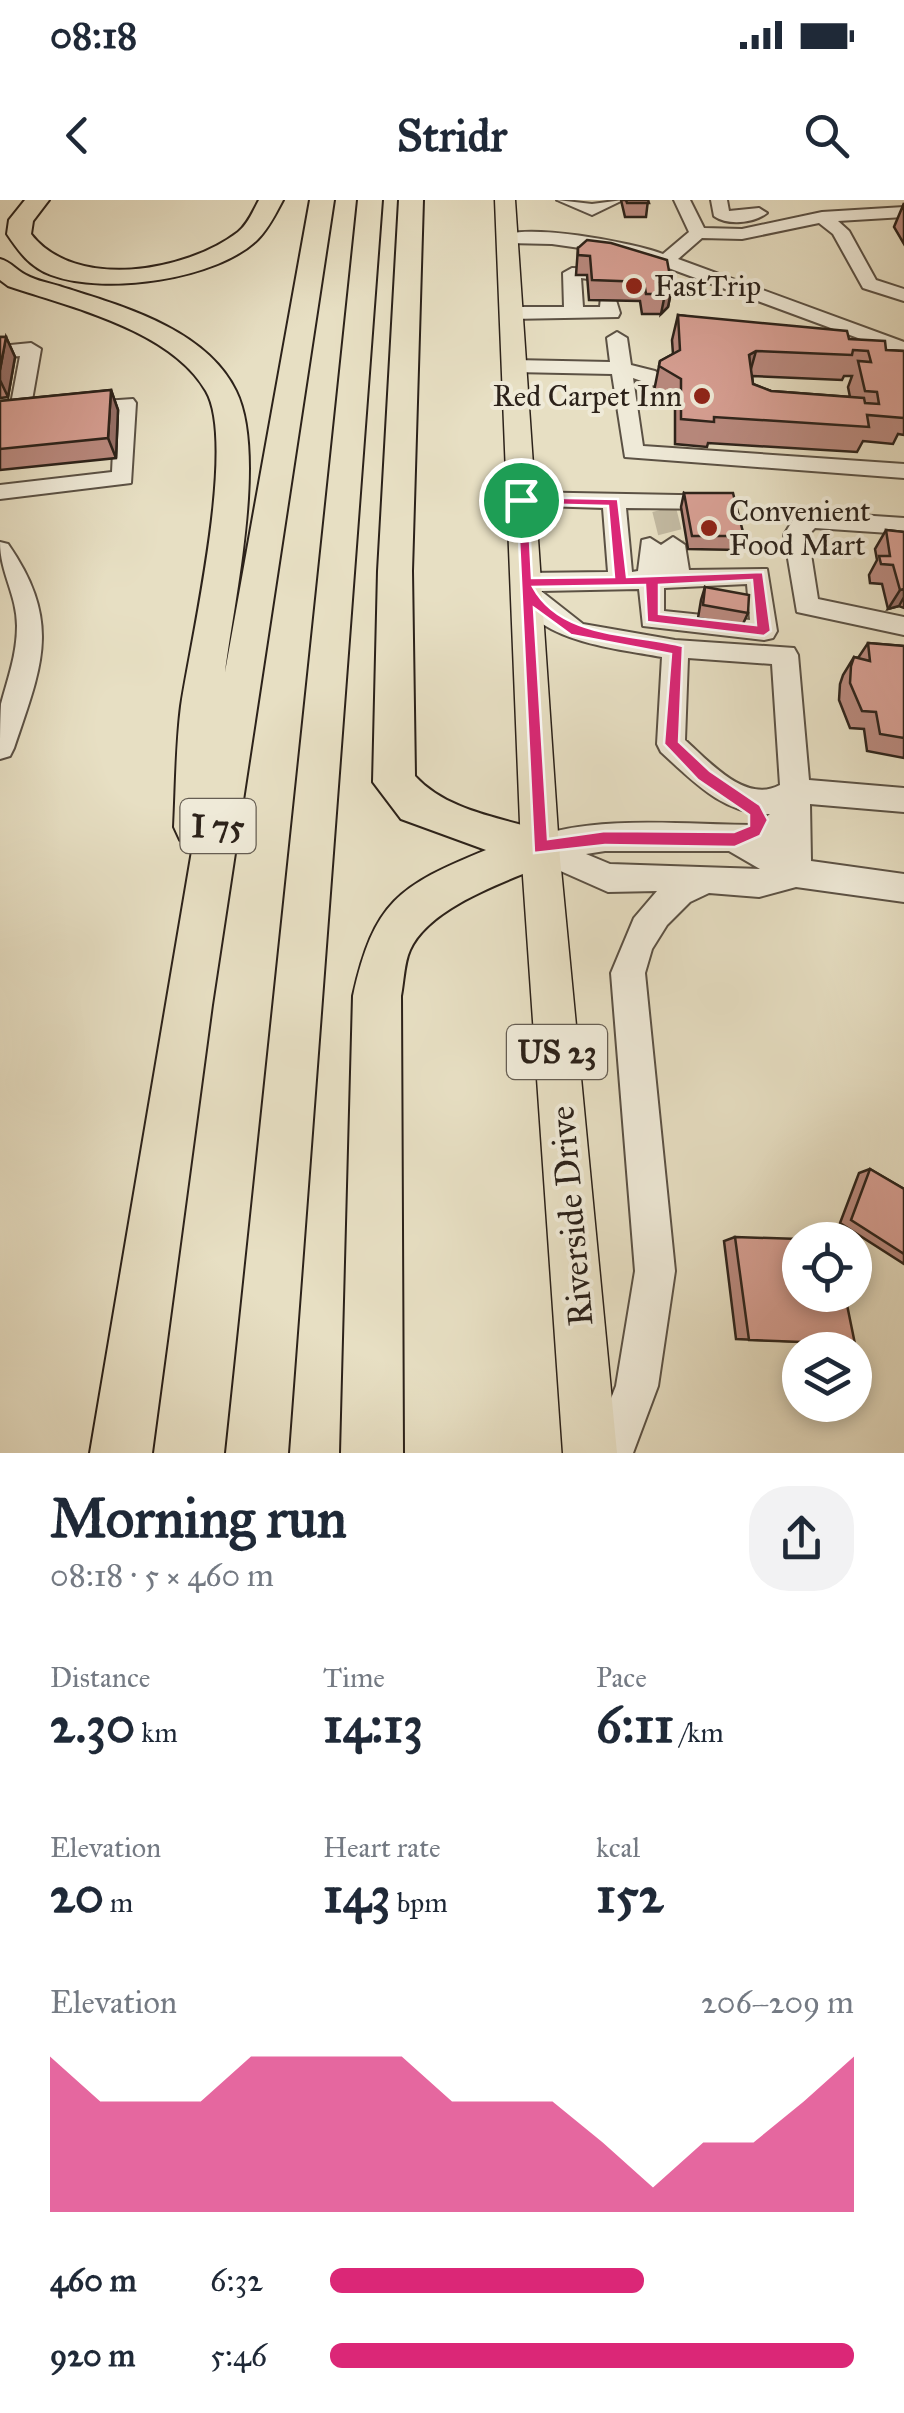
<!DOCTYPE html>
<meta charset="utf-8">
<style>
:root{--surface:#fff;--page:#f2f2f3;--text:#1f2937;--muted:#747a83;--accent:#db2777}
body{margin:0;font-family:"IM FELL Great Primer",serif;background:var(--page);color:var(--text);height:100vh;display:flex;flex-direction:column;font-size:38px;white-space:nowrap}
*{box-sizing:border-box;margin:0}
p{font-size:32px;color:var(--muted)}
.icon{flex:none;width:55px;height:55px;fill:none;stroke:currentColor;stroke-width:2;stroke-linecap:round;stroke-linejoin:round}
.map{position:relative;height:1253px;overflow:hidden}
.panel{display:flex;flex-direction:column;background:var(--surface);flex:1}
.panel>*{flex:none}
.fabs{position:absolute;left:782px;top:1022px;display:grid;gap:20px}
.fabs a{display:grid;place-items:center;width:90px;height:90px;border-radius:50%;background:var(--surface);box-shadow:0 5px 15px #0003;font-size:50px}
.pin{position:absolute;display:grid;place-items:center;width:85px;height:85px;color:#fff;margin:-42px;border:5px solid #fff;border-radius:50%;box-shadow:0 2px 10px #0007}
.round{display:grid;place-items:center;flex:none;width:105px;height:105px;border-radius:40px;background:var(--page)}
.overview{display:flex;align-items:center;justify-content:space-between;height:170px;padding:0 50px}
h1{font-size:55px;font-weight:700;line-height:75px}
.stats{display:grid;grid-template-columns:repeat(3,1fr);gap:15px;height:170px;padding:10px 50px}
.stats div{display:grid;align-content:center}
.stats b{font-size:50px;font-weight:700}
.stats small{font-size:28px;font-weight:400}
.stats p{font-size:28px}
.chart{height:280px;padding:20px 50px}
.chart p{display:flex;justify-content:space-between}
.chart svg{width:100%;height:180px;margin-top:10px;fill:var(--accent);opacity:.7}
ul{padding:0 50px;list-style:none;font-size:32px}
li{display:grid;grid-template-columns:160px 120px 1fr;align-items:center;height:75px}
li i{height:25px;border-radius:12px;background:var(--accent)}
.status{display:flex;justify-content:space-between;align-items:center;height:70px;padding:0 50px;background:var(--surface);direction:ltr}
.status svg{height:28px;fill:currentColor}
header{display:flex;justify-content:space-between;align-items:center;height:130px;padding:0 50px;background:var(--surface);font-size:45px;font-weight:700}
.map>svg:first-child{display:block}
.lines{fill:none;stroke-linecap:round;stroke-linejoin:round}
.minor-tunnel{stroke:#c2b9a1;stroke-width:24;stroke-dasharray:24 11;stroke-linecap:butt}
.minor-casing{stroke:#5b5144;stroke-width:4}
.major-casing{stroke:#2c221a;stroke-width:3}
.highway-casing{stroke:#2c221a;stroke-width:4}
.minor{fill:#efead8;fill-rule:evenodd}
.major{fill:#e7dfc3;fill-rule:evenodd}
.highway{fill:#e7dfc3;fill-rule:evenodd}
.wall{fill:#b9897e;stroke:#2c221a;stroke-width:2.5;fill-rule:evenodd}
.shaded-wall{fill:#966f67;stroke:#2c221a;stroke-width:2.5}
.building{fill:#d79f93;stroke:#2c221a;stroke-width:2.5;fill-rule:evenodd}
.route{fill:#db2777;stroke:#fff;stroke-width:2.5;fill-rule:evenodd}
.poi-dot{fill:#8f2418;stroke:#efead8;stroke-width:4}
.labels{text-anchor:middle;stroke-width:8;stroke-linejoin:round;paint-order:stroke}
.far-poi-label{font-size:30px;fill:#2c221a;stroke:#efead8;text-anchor:start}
.shield{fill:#efead8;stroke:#665e53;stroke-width:2.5}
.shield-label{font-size:32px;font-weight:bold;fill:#2c221a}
.street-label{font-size:35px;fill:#2c221a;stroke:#efead8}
</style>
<div class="status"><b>08:18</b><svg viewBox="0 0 49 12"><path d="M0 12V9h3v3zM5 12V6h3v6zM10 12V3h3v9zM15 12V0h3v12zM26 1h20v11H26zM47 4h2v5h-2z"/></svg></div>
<header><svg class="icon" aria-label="back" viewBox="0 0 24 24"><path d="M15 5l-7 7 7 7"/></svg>Stridr<svg class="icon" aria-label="search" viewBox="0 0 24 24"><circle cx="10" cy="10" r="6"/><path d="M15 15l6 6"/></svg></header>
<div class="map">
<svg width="904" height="1253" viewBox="0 0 904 1253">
<rect width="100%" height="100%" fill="#e7dfc3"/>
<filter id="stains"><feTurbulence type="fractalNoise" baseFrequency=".002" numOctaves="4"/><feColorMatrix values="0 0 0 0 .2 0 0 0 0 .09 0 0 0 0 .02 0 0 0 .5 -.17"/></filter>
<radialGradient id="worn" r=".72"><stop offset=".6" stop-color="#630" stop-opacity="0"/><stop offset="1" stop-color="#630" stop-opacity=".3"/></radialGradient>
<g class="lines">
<path class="minor-tunnel" d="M 664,309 L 673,345"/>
<g class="minor-casing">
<path id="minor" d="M 557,0 L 592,4 L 623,0 L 592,15 Z
M 674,0 L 690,0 L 704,28 L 742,29 L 822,12 L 904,7 L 904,17 L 838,21 L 849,31 L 876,80 L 904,89 L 904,101 L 863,88 L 833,34 L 819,23 L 742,39 L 702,38 L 678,59 L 904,142 L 904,155 L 636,56 L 552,44 L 507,43 L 498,38 C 521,21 635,43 663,54 L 689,32 Z
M 711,0 L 727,0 L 729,11 L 759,8 L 767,13 C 754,23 728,26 714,16 Z
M 572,68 L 608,69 L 609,82 L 581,78 L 583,107 L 600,107 L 601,97 L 615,97 L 620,113 L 618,117 L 510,119 L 501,113 L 510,107 L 564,107 L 563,73 Z
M 617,132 L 627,138 L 631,165 L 655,171 L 671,182 L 661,188 L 633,178 L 643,246 L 904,264 L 904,278 L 625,257 L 612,174 L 514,172 L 504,166 L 514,160 L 610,162 L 607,138 Z
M 31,143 L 41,149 L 31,206 L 133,199 L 136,203 L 131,283 L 0,299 L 0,285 L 112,272 L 115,210 L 0,222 L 0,210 L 10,209 L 20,156 L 0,158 L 0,146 Z
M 521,292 L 731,296 L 734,301 L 731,306 L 723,309 L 626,308 L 632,372 L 638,371 L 642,340 L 650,338 L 661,345 L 673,337 L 685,345 L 689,370 L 767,369 L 777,431 L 773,438 L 764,440 L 643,426 L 639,389 L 541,391 L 583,424 L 675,440 L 794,448 L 798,455 L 809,580 L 904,588 L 904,612 L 810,604 L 811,661 L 904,674 L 904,702 L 796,687 L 759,697 L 709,693 L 690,702 L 667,725 L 652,749 L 645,773 L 675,1071 L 658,1186 L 633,1253 L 589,1253 L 616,1186 L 635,1071 L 611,773 L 634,718 L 657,691 L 608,692 L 529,657 L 525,648 L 529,639 C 598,614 683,625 756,625 L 770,614 C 724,615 693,581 661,552 L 657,544 L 662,457 C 614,448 522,441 514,382 L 526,373 L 608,372 L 603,308 L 513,305 L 510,300 ZM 747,384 L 750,420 L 664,411 L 664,388 ZM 688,458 L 772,464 L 780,585 C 745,604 709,561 685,540 ZM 605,651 L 729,651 L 760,669 L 610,664 L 586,654 Z
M 814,312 L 904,318 L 904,334 L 815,328 L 808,335 L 818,399 L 904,417 L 904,435 L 797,412 L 784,335 L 794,318 Z
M 0,342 L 8,344 C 62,422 42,465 14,548 L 10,556 L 0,559 C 0,542 0,521 1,504 C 8,478 17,454 17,426 C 17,395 0,373 0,342 Z"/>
</g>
<g class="major-casing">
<path id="major" d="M 495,0 L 515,0 L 559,648 L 617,1253 L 563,1253 L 521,648 Z"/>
</g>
<g class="highway-casing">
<path id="highway" d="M 25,0 L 49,0 L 33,21 L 31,34 C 75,91 186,72 238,32 C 248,24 253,11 259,0 L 283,0 C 276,13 269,28 258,39 C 217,80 104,95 51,75 C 30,67 19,52 7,34 L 9,20 Z
M 310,0 L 334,0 L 212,805 L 152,1253 L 90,1253 L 193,645 L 180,640 L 174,627 C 176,587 176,545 181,506 C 191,439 237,244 206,191 C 171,130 70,107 8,86 L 0,80 L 0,59 C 11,62 16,70 26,75 C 36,81 51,83 62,87 C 122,106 206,129 236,191 C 267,254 234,401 225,472 Z
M 358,0 L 382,0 L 288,1253 L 226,1253 Z
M 399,0 L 423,0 L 412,371 L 415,576 C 450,614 508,618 555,635 L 562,648 L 555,661 C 513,679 430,705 410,750 C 404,763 404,781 401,796 L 403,1253 L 341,1253 L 353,796 C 374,702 398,686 486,650 L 401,619 L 373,582 L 378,371 Z"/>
</g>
<use href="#minor" class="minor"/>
<use href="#major" class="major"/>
<use href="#highway" class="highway"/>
</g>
<path class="wall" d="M 621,0 L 648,0 L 646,17 L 625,17 Z
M 904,3 L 904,44 L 894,27 Z
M 578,48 L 672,87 L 668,107 L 661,114 L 642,114 L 640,101 L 589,100 L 587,75 L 576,75 Z
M 678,115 L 849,139 L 886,150 L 904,151 L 904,235 L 898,234 L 893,244 L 863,241 L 857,252 L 708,243 L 707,247 L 675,244 L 675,205 L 654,191 L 660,161 L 673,154 L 672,140 ZM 752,176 L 842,180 L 844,176 L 852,176 L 848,187 L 850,197 L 771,191 L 753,184 Z
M 0,137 L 6,137 L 15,157 L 8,197 L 0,198 Z
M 111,190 L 118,210 L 116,258 L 0,270 L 0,201 Z
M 684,293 L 744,336 L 739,350 L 688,349 L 681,307 Z
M 886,330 L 904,332 L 904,408 L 899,406 L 888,409 L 882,384 L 870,383 L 869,375 L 877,360 L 875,349 Z
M 705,387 L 748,413 L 742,426 L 698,418 L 701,400 Z
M 868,443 L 904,446 L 904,558 L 867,551 L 864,529 L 850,528 L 839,500 L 840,484 L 843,475 L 854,457 L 858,458 Z
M 870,969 L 904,989 L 904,1064 L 840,1023 L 859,973 Z
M 735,1037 L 855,1144 L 736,1139 L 724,1041 Z"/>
<path class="shaded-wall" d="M 672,87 L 668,107 L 661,114 L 665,94 Z
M 6,137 L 15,157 L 8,197 L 0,180 L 0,170 Z
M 756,151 L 749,176 L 749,155 Z
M 111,190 L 118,210 L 116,258 L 108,238 Z
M 904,389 L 904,397 L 899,406 L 888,409 L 900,390 Z"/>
<path class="building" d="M 626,0 L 648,0 L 649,3 L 627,3 Z
M 587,40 L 611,43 L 667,60 L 672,87 L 665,94 L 646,94 L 644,82 L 592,80 L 590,56 L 578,55 L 578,48 Z
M 678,115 L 847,131 L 849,139 L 885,141 L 886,150 L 904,151 L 904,218 L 867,215 L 869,227 L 714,217 L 714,222 L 681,219 L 681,179 L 659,166 L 660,161 L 680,150 ZM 853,150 L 868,151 L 871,162 L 858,161 L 865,191 L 877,192 L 879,204 L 865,203 L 864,198 L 771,191 L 753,184 L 749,155 L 756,151 L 852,155 Z
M 0,137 L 6,137 L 0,170 Z
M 111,190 L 108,238 L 0,249 L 0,201 Z
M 684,293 L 733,293 L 744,336 L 692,336 Z
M 886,330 L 904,332 L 904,389 L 900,390 L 893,365 L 881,364 L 879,356 L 890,356 Z
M 705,387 L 749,395 L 748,413 L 703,405 Z
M 868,443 L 904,446 L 904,538 L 880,534 L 876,512 L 862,511 L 850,483 L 851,466 L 854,457 L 870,461 Z
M 870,969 L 904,989 L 904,1054 L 851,1020 Z
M 735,1037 L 830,1040 L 800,1040 L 800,1095 L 845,1095 L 855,1144 L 749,1140 Z"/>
<path class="route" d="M 517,297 L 618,299 L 627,377 L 763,372 L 771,431 L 764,436 L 647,422 L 645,385 L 533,387 C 561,439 633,433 683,446 L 679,542 L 710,571 L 760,605 L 768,620 L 760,636 L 735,647 L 605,645 L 534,653 ZM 528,304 L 608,306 L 614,377 L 532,378 ZM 752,380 L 756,425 L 659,414 L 659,385 ZM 534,408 L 571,435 L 671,454 L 664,544 L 698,580 L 749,615 L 749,626 L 734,632 L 605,631 L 548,639 Z"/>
<g class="poi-dot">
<circle cx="634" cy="86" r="10"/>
<circle cx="702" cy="196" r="10"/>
<circle cx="709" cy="328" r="10"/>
</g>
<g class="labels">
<g class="far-poi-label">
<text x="654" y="96">FastTrip</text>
<text x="682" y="206" text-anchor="end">Red Carpet Inn</text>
<text x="729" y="321">Convenient<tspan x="729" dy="34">Food Mart</tspan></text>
</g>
<g class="shield">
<rect x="180.5" y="599" width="75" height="54" rx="8"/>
<rect x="507" y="825" width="100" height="54" rx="8"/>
</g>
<g class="shield-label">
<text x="218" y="637">I 75</text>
<text x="557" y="863">US 23</text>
</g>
<g class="street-label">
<text transform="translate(571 1016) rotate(-95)" y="12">Riverside Drive</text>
</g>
</g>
<rect width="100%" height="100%" filter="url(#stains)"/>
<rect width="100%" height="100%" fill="url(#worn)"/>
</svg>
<div class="fabs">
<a><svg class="icon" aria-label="locate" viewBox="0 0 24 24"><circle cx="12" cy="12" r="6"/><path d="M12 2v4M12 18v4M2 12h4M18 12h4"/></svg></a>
<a><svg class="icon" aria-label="layers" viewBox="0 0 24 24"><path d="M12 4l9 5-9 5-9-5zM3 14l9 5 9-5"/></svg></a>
</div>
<div class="pin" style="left:521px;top:300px;background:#1e9e55"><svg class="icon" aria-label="arrive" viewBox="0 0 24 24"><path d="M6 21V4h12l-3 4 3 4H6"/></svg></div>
</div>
<section class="panel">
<div class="overview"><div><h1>Morning run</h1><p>08:18 · 5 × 460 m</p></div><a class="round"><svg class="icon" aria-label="share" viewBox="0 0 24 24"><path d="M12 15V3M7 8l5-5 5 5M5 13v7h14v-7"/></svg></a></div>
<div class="stats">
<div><p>Distance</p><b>2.30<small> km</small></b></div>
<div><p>Time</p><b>14:13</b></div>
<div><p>Pace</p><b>6:11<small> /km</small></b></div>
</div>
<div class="stats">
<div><p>Elevation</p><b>20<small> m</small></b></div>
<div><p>Heart rate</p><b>143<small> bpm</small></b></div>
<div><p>kcal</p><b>152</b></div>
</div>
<div class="chart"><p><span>Elevation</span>206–209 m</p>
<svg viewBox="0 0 160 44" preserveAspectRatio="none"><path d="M0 44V6L10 17L20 17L30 17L40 6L50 6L60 6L70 6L80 17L90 17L100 17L110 27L120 38L130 27L140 27L150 17L160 6V44z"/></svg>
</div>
<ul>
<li><b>460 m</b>6:32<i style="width:60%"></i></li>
<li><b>920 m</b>5:46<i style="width:100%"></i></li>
</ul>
</section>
